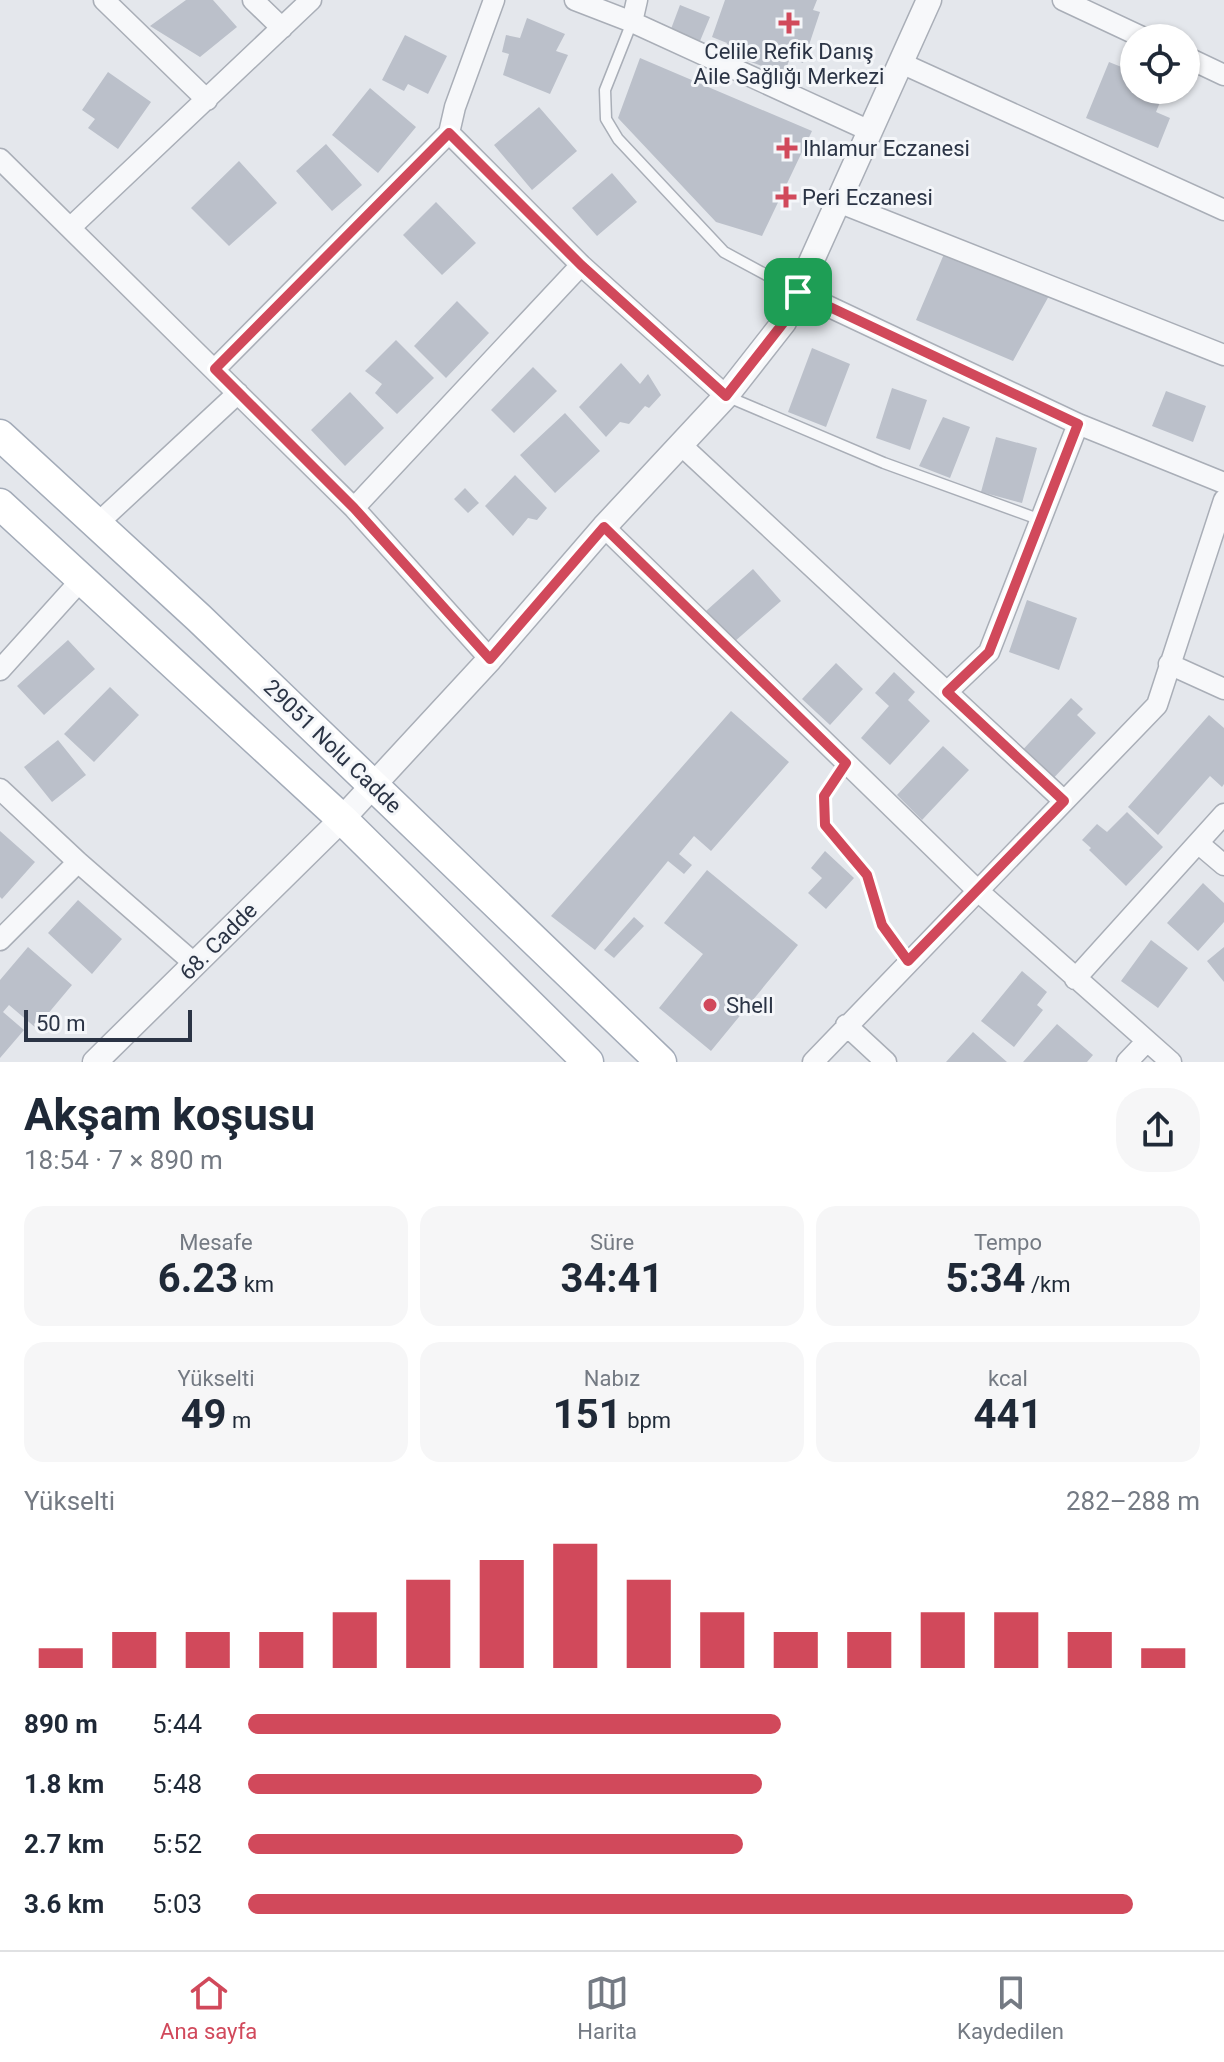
<!DOCTYPE html>
<html lang="tr">
<meta charset="utf-8">
<style>
:root{--surface:#fff;--page:#f6f6f7;--text:#1f2937;--muted:#747a83;--line:#e0e1e3;--accent:#d1495b}
body{margin:0;font-family:Roboto,sans-serif;background:var(--page);color:var(--text);height:100vh;display:flex;flex-direction:column;font-size:30px;white-space:nowrap}
*{box-sizing:border-box;margin:0}
p{font-size:26px;color:var(--muted)}
.icon{flex:none;width:44px;height:44px;fill:none;stroke:currentColor;stroke-width:2;stroke-linecap:round;stroke-linejoin:round}
.map{position:relative;height:1062px;overflow:hidden}
.side{display:flex;flex-direction:column;background:var(--surface);flex:1}
.side>*{flex:none}
.buttons{position:absolute;left:1120px;top:24px;display:grid;gap:16px}
.buttons a{display:grid;place-items:center;width:80px;height:80px;border-radius:50%;background:var(--surface);box-shadow:0 2px 6px #0004;font-size:40px}
.scale{position:absolute;left:24px;bottom:20px;width:168px;box-sizing:border-box;padding-left:8px;border:4px solid #2b3445;border-top:0;font-size:22px;line-height:28px;white-space:nowrap;color:#2b3445;-webkit-text-stroke:6px #f4f6f9;paint-order:stroke}
.pin{position:absolute;display:grid;place-items:center;width:68px;height:68px;color:#fff;margin:-34px;border-radius:16px;box-shadow:0 4px 12px #0006}
.round{display:grid;place-items:center;flex:none;width:84px;height:84px;border-radius:32px;background:var(--page)}
.head{display:flex;align-items:center;justify-content:space-between;height:136px;padding:0 24px}
h1{font-size:44px;font-weight:700;line-height:60px}
.stats{display:grid;grid-template-columns:repeat(3,1fr);gap:12px;height:136px;padding:8px 24px}
.stats div{display:grid;align-content:center;border-radius:20px;background:var(--page);text-align:center}
.stats b{font-size:40px;font-weight:700}
.stats small{font-size:22px;font-weight:400}
.stats p{font-size:22px}
.chart{height:224px;padding:16px 24px}
.chart p{display:flex;justify-content:space-between}
.chart svg{width:100%;height:144px;margin-top:8px;stroke:var(--accent);stroke-width:6}
ul{padding:0 24px;list-style:none;font-size:26px}
li{display:grid;grid-template-columns:128px 96px 1fr;align-items:center;height:60px}
li i{height:20px;border-radius:10px;background:var(--accent)}
.dock{display:flex;justify-content:space-around;align-items:center;height:112px;border-top:2px solid var(--line);background:var(--surface);font-size:22px;color:var(--muted)}
.dock a{display:grid;justify-items:center;gap:4px}
.dock .on{color:var(--accent)}
.map>svg:first-child{display:block}
.building{fill:#bbc0ca}
.lines{fill:none;stroke-linecap:round;stroke-linejoin:round}
.service-casing{stroke:#a9aeb7;stroke-width:13}
.minor-casing{stroke:#a9aeb7;stroke-width:23}
.tertiary-casing{stroke:#a9aeb7;stroke-width:27}
.primary-casing{stroke:#a3abb8;stroke-width:33}
.service{stroke:#f7f8fa;stroke-width:10}
.minor{stroke:#f7f8fa;stroke-width:20}
.tertiary{stroke:#f7f8fa;stroke-width:24}
.primary{stroke:#fff;stroke-width:30}
.route-casing{stroke:#fff;stroke-width:16}
.route{stroke:#d1495b;stroke-width:10}
.poi-dot{fill:#d1495b;stroke:#f4f6f9;stroke-width:3}
.labels{text-anchor:middle;stroke-width:6;stroke-linejoin:round;paint-order:stroke}
.poi-label{font-size:22px;fill:#2b3445;stroke:#f4f6f9;text-anchor:start}
.street-label{font-size:22px;fill:#2b3445;stroke:#f4f6f9}
</style>
<div class="map">
<svg width="1224" height="1062" viewBox="0 0 1224 1062">
<rect width="100%" height="100%" fill="#e4e7ec"/>
<path class="building" d="M 186,0 L 213,0 L 237,27 L 200,57 L 150,26 Z
M 725,0 L 817,0 L 813,10 L 820,12 L 803,63 L 790,58 L 784,74 L 723,52 L 727,43 L 712,37 Z
M 680,5 L 710,17 L 700,41 L 671,29 Z
M 527,18 L 565,34 L 556,51 L 568,55 L 550,94 L 503,75 L 509,54 L 502,52 L 506,35 L 520,38 Z
M 405,35 L 447,56 L 428,94 L 408,84 L 404,91 L 382,80 Z
M 640,58 L 812,131 L 762,236 L 716,222 L 618,118 Z
M 1109,62 L 1134,72 L 1134,90 L 1165,90 L 1156,112 L 1170,118 L 1158,148 L 1086,118 Z
M 108,72 L 151,102 L 118,149 L 88,128 L 95,119 L 82,110 Z
M 370,88 L 416,127 L 378,173 L 332,135 Z
M 539,107 L 577,151 L 532,190 L 494,145 Z
M 326,144 L 362,185 L 332,211 L 296,171 Z
M 239,161 L 277,203 L 229,246 L 191,208 Z
M 612,173 L 637,202 L 597,236 L 572,208 Z
M 436,202 L 476,243 L 442,275 L 403,235 Z
M 944,254 L 1050,294 L 1013,361 L 916,320 Z
M 457,301 L 489,333 L 446,378 L 414,346 Z
M 396,340 L 434,378 L 397,414 L 375,393 L 382,384 L 365,371 Z
M 812,348 L 850,364 L 826,427 L 788,412 Z
M 621,363 L 640,384 L 648,374 L 661,395 L 649,408 L 645,406 L 629,424 L 620,422 L 606,437 L 579,407 Z
M 533,367 L 557,391 L 514,433 L 491,410 Z
M 892,388 L 927,400 L 910,450 L 876,438 Z
M 1166,391 L 1206,406 L 1193,442 L 1152,426 Z
M 350,392 L 384,428 L 345,466 L 311,430 Z
M 565,413 L 600,451 L 555,493 L 520,455 Z
M 943,417 L 970,427 L 950,478 L 919,466 Z
M 996,437 L 1037,448 L 1022,503 L 981,492 Z
M 515,475 L 547,508 L 537,520 L 528,518 L 513,536 L 485,506 Z
M 465,488 L 479,503 L 468,513 L 454,499 Z
M 753,569 L 781,601 L 734,642 L 706,611 Z
M 1027,600 L 1077,618 L 1059,670 L 1009,652 Z
M 68,640 L 95,669 L 44,715 L 17,686 Z
M 836,663 L 863,689 L 830,725 L 802,699 Z
M 894,672 L 915,692 L 908,700 L 930,721 L 890,765 L 861,738 L 889,706 L 875,693 Z
M 110,687 L 139,715 L 94,762 L 64,734 Z
M 1071,698 L 1083,709 L 1077,715 L 1096,733 L 1048,784 L 1017,756 Z
M 731,711 L 789,762 L 711,851 L 694,836 L 679,854 L 692,865 L 684,874 L 668,861 L 595,950 L 551,916 Z
M 1209,715 L 1224,728 L 1224,784 L 1222,787 L 1210,776 L 1158,835 L 1128,807 Z
M 58,740 L 86,775 L 52,802 L 24,767 Z
M 943,746 L 969,770 L 922,820 L 897,795 Z
M 1127,812 L 1163,847 L 1126,886 L 1089,850 L 1091,848 L 1082,840 L 1097,824 L 1107,832 Z
M 0,831 L 35,862 L 2,899 L 0,897 Z
M 825,851 L 854,878 L 826,909 L 808,893 L 822,878 L 811,868 Z
M 707,870 L 798,945 L 711,1051 L 659,1008 L 703,954 L 664,923 Z
M 1203,883 L 1224,903 L 1224,922 L 1198,951 L 1167,923 Z
M 78,900 L 122,939 L 92,974 L 48,933 Z
M 634,917 L 644,926 L 614,958 L 604,950 Z
M 1151,940 L 1188,968 L 1158,1008 L 1121,981 Z
M 28,947 L 72,985 L 36,1028 L 9,1005 L 3,1012 L 24,1030 L 0,1058 L 0,980 Z
M 1224,947 L 1224,982 L 1207,961 Z
M 1022,971 L 1047,992 L 1037,1005 L 1043,1010 L 1014,1047 L 981,1021 Z
M 1057,1024 L 1093,1055 L 1087,1062 L 1023,1062 Z
M 973,1032 L 1007,1062 L 946,1062 Z"/>
<g class="lines">
<g class="service-casing">
<path id="service" d="M 632,22 L 605,90 L 606,119 L 618,139 L 724,252 L 798,292
M 726,396 L 884,463 L 1041,520
M 846,763 L 824,796 L 825,825 L 867,875 L 882,925 L 908,961"/>
</g>
<g class="minor-casing">
<path id="minor" d="M 104,0 L 207,100
M 253,0 L 282,28
M 575,0 L 632,22 L 870,131
M 1063,0 L 1144,38
M 632,22 L 637,0
M 1186,57 L 1224,75
M 901,63 L 1224,210
M 449,133 L 581,265 L 726,396
M 0,159 L 354,508 L 490,659
M 838,202 L 1224,355
M 70,228 L 311,0
M 798,292 L 1078,424 L 1224,483
M 215,369 L 449,133 L 455,107 L 494,0
M 681,445 L 1064,801
M 354,508 L 581,265
M 97,524 L 238,393
M 604,527 L 977,890 L 1171,1062
M 1169,664 L 1224,689
M 0,670 L 82,579
M 947,692 L 989,652 L 1078,424
M 0,789 L 78,862 L 195,964
M 1198,843 L 1224,865
M 0,940 L 78,862
M 1075,979 L 1224,814
M 846,1025 L 886,1062
M 813,1062 L 1157,705 L 1224,500
M 1127,1062 L 1146,1042"/>
</g>
<g class="tertiary-casing">
<path id="tertiary" d="M 95,1062 L 342,819 L 490,659 L 604,527 L 726,396 L 784,322 L 929,0"/>
</g>
<g class="primary-casing">
<path id="primary" d="M 0,435 L 199,618 L 661,1062
M 0,504 L 342,819 L 588,1062"/>
</g>
<use href="#service" class="service"/>
<use href="#minor" class="minor"/>
<use href="#tertiary" class="tertiary"/>
<use href="#primary" class="primary"/>
</g>
<g class="lines">
<g class="route-casing">
<path id="route" d="M 449,133 L 581,265 L 726,396 L 784,322 L 798,292 L 1078,424 L 989,652 L 947,692 L 1064,801 L 908,961 L 882,925 L 867,875 L 825,825 L 824,796 L 846,763 L 604,527 L 490,659 L 354,508 L 215,369 Z"/>
</g>
<use href="#route" class="route"/>
</g>
<g class="poi-dot">
<path d="M785 11h8v8h8v8h-8v8h-8v-8h-8v-8h8z"/>
<path d="M783 136h8v8h8v8h-8v8h-8v-8h-8v-8h8z"/>
<path d="M782 185h8v8h8v8h-8v8h-8v-8h-8v-8h8z"/>
<circle cx="710" cy="1005" r="8"/>
</g>
<g class="labels">
<g class="poi-label">
<text x="789" y="59" text-anchor="middle">Celile Refik Danış<tspan x="789" dy="25">Aile Sağlığı Merkezi</tspan></text>
<text x="803" y="156">Ihlamur Eczanesi</text>
<text x="802" y="205">Peri Eczanesi</text>
<text x="726" y="1013">Shell</text>
</g>
<g class="street-label">
<text transform="translate(333 746) rotate(44)" y="8">29051 Nolu Cadde</text>
<text transform="translate(218 941) rotate(-45)" y="8">68. Cadde</text>
</g>
</g>
</svg>
<div class="buttons">
<a><svg class="icon" aria-label="locate" viewBox="0 0 24 24"><circle cx="12" cy="12" r="6"/><path d="M12 2v4M12 18v4M2 12h4M18 12h4"/></svg></a>
</div>
<div class="scale">50 m</div>
<div class="pin" style="left:798px;top:292px;background:#1e9e55"><svg class="icon" aria-label="arrive" viewBox="0 0 24 24"><path d="M6 21V4h12l-3 4 3 4H6"/></svg></div>
</div>
<section class="side">
<div class="head"><div><h1>Akşam koşusu</h1><p>18:54 · 7 × 890 m</p></div><a class="round"><svg class="icon" aria-label="share" viewBox="0 0 24 24"><path d="M12 15V3M7 8l5-5 5 5M5 13v7h14v-7"/></svg></a></div>
<div class="stats">
<div><p>Mesafe</p><b>6.23<small> km</small></b></div>
<div><p>Süre</p><b>34:41</b></div>
<div><p>Tempo</p><b>5:34<small> /km</small></b></div>
</div>
<div class="stats">
<div><p>Yükselti</p><b>49<small> m</small></b></div>
<div><p>Nabız</p><b>151<small> bpm</small></b></div>
<div><p>kcal</p><b>441</b></div>
</div>
<div class="chart"><p><span>Yükselti</span>282–288 m</p>
<svg viewBox="0 0 160 44" preserveAspectRatio="none"><path d="M5 44V38M15 44V33M25 44V33M35 44V33M45 44V27M55 44V17M65 44V11M75 44V6M85 44V17M95 44V27M105 44V33M115 44V33M125 44V27M135 44V27M145 44V33M155 44V38"/></svg>
</div>
<ul>
<li><b>890 m</b>5:44<i style="width:56%"></i></li>
<li><b>1.8 km</b>5:48<i style="width:54%"></i></li>
<li><b>2.7 km</b>5:52<i style="width:52%"></i></li>
<li><b>3.6 km</b>5:03<i style="width:93%"></i></li>
</ul>
</section>
<nav class="dock">
<a class="on"><svg class="icon" aria-label="home" viewBox="0 0 24 24"><path d="M3 11l9-7 9 7M6 9v11h12V9"/></svg>Ana sayfa</a>
<a><svg class="icon" aria-label="map" viewBox="0 0 24 24"><path d="M3 6l6-2 6 2 6-2v14l-6 2-6-2-6 2zM9 4v14M15 6v14"/></svg>Harita</a>
<a><svg class="icon" aria-label="saved" viewBox="0 0 24 24"><path d="M7 4h10v16l-5-4-5 4z"/></svg>Kaydedilen</a>
</nav>
